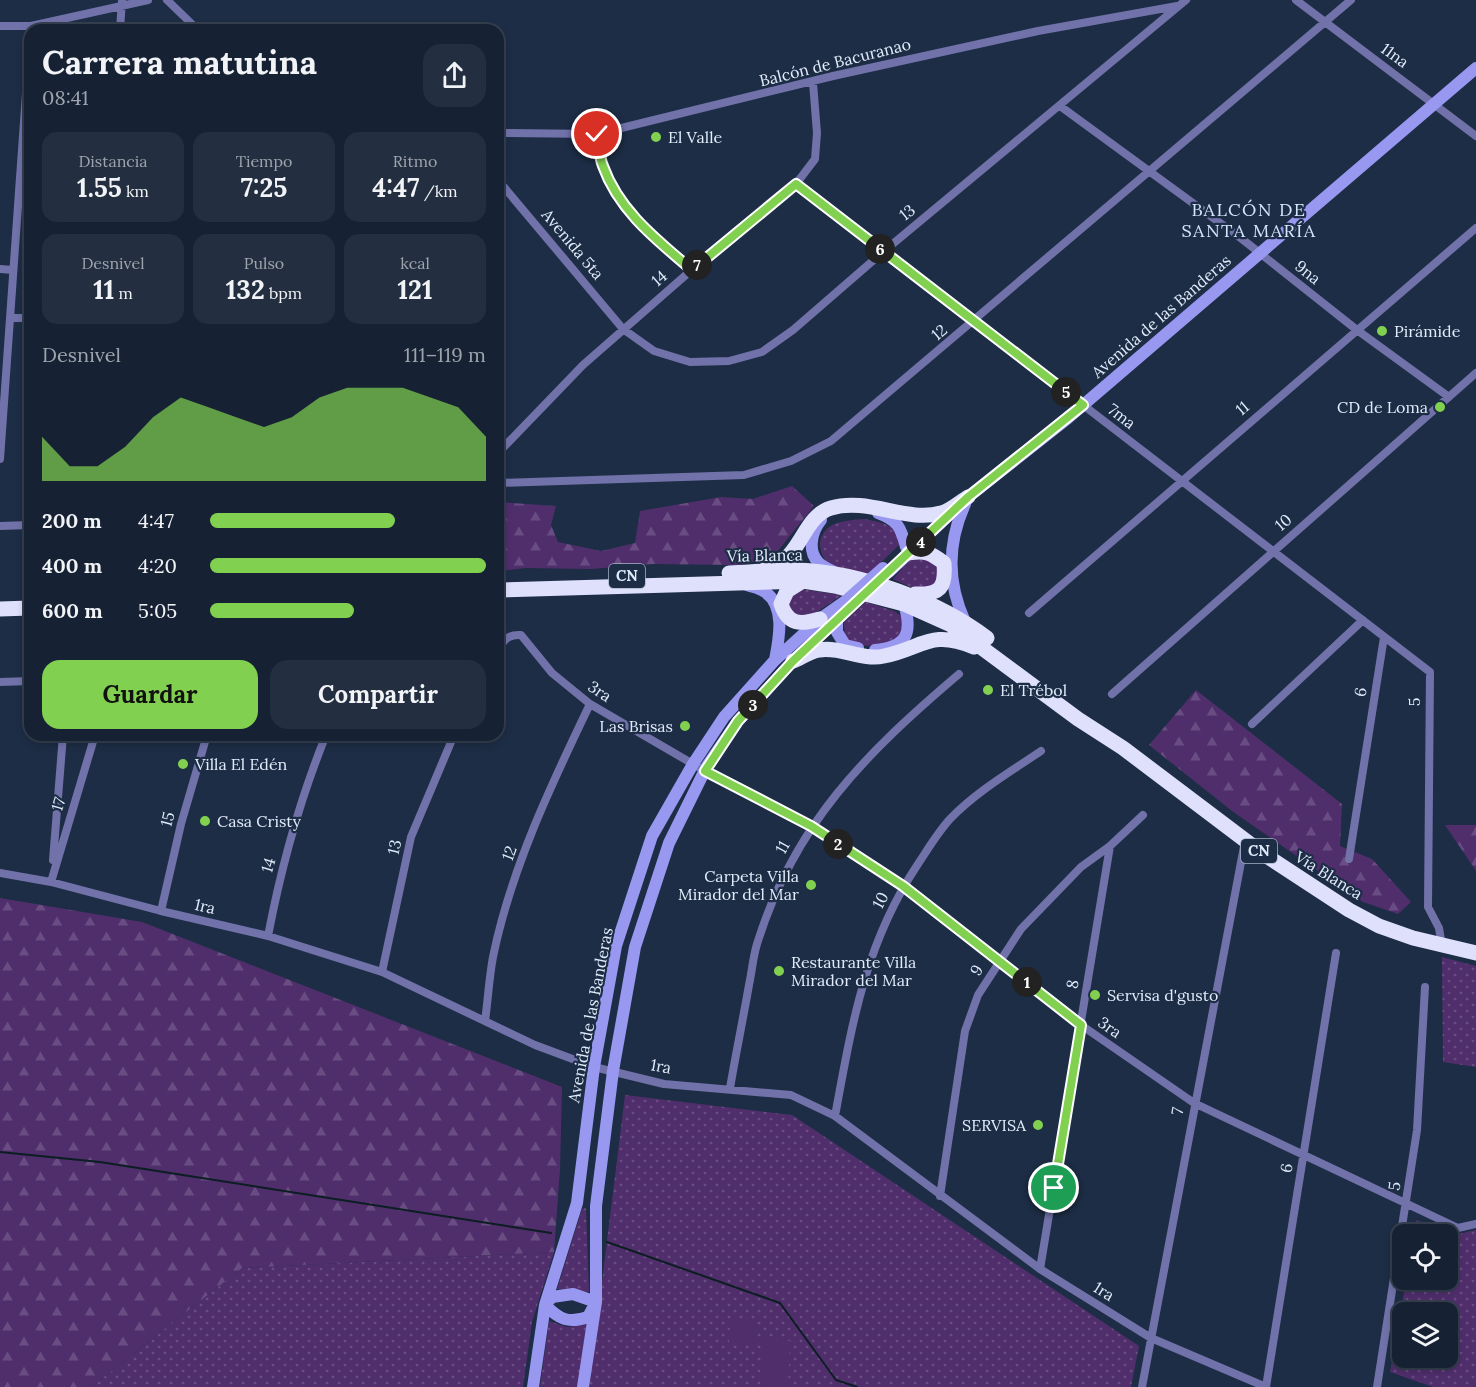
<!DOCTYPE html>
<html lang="es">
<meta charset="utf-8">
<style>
:root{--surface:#162234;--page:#232f40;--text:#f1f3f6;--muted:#9ea4ac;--line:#353f4f;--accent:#81d050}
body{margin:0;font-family:Lora,serif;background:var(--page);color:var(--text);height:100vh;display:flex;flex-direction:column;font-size:22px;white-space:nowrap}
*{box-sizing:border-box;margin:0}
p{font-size:20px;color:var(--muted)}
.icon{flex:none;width:33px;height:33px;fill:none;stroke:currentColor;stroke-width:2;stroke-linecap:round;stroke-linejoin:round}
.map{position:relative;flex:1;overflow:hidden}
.details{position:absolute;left:24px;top:24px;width:480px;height:717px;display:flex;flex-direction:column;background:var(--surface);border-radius:18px;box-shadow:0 3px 9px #0003,0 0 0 2px var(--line)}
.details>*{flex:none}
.fabs{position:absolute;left:1392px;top:1224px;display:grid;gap:12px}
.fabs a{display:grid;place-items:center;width:66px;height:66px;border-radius:12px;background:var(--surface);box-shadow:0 3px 9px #0003,0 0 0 2px var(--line);font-size:30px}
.pin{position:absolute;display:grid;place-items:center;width:51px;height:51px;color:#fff;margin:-26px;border:3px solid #fff;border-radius:50%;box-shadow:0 2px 6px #0007}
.km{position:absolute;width:30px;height:30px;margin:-15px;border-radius:50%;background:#222;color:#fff;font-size:16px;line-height:30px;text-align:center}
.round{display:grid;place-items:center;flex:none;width:63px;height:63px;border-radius:18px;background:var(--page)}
.headline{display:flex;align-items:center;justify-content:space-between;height:102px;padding:0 18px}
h1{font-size:33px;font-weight:700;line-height:45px}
.metrics{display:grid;grid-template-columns:repeat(3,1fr);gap:9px;height:102px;padding:6px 18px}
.metrics div{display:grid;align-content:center;border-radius:15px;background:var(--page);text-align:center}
.metrics b{font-size:26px;font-weight:700}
.metrics small{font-size:16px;font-weight:400}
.metrics p{font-size:16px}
.chart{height:168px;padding:12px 18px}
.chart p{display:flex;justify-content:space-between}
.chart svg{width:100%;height:108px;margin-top:6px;fill:var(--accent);opacity:.7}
.cta{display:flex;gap:12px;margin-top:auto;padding:12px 18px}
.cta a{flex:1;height:69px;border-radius:18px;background:var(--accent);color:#111;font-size:24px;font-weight:700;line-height:69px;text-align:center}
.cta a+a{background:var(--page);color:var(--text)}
ul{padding:0 18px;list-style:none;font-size:20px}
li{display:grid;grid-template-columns:96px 72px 1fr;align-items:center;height:45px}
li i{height:15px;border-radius:8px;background:var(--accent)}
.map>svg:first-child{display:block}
.grass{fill:url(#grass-dots);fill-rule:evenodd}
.forest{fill:url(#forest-firs)}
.pitch{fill:#502e6c}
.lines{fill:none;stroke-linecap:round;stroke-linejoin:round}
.stream{stroke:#0b1e21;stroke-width:2}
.street{stroke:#7172a9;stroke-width:8}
.secondary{stroke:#9998f1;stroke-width:12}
.highway{stroke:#dfe0fc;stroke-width:15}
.secondary-bridge{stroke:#9998f1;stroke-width:12}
.route-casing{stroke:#fff;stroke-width:12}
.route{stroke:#81d050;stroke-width:8}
.poi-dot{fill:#81d050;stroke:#1d2d45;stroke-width:2}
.labels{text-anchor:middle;stroke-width:4.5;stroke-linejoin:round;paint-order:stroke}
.shield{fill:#1d2d45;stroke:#a6b2c4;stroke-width:1.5}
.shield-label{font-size:15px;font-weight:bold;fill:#e1ebfb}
.street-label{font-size:16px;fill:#e1ebfb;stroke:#1d2d45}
.poi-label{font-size:16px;fill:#e1ebfb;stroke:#1d2d45;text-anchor:start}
.neighbourhood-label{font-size:18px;letter-spacing:1.5px;fill:#d4e5fe;stroke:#1d2d45}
</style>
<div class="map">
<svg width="1476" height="1387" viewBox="0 0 1476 1387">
<defs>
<pattern id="grass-dots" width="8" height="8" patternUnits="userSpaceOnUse" patternTransform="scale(1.5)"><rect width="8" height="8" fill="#502e6c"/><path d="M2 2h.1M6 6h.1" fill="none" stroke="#694c82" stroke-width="1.8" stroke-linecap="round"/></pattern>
<pattern id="forest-firs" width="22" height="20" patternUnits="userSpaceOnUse" patternTransform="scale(1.5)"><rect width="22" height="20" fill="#502e6c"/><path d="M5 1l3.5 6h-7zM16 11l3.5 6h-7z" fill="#694c82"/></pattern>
</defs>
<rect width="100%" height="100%" fill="#1d2d45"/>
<path class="grass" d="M 865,519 C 883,523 895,524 901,543 L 867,576 C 856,573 844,571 834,567 C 819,560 815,539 828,528 C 838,520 853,520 865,519 Z
M 921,557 L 939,564 L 936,588 L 915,589 L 893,579 L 912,558 Z
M 801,589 L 842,595 L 805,620 L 788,612 L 789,596 Z
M 866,602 L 894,611 L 904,618 L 900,638 C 882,648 863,649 845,639 L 844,622 Z
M 1442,957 L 1476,966 L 1476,1067 L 1443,1062 Z
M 625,1095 L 792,1115 L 1139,1346 L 1131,1387 L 589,1387 Z
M 586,1208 L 589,1292 L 557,1289 L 582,1209 Z
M 1416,1220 L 1458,1234 L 1476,1230 L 1476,1387 L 1433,1387 L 1390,1372 L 1406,1280 L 1448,1280 L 1448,1234 L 1413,1234 ZM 1402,1312 L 1448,1312 L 1448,1358 L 1402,1358 Z
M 554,1252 L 532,1322 L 523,1387 L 91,1387 L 242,1268 Z
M 549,1321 L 567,1327 L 587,1324 L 578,1387 L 540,1387 Z"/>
<path class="forest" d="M 792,486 L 814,506 L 773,557 L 738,565 L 653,564 L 591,569 L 526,568 L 498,571 L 498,502 L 556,506 L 551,525 L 558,542 L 601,551 L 635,543 L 640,511 L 721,497 L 753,499 Z
M 1196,690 L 1342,804 L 1340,846 L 1372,859 L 1411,902 L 1398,914 L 1363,902 L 1232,811 L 1149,745 Z
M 1445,825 L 1476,825 L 1476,871 Z
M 0,898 L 142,922 L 562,1087 L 560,1169 L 554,1252 L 242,1268 L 91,1387 L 0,1387 Z"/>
<path class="pitch" d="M 730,1319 L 757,1320 L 756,1343 L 729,1342 Z
M 762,1339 L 790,1341 L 788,1387 L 760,1387 Z"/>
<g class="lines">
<path class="stream" d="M 0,1152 L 100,1162 L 551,1233
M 607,1242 L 780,1303 L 836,1380 L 857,1387"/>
<path class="street" d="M 167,0 L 198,30
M 1296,0 L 1476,136
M 0,26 L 31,26 L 148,0
M 120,30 L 122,0
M 1060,106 L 1242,239 L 1357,330 L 1449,397
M 498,133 L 597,134 L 833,76 L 1038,31 L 1177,6
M 597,134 C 599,144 599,157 603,166 C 619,211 657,240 692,270
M 498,180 L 623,329 L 654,351 L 690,362 L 729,361 L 762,352 L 793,330 L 883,252 L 1186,0
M 796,184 L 1430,672 L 1428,907 L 1439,928 L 1442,946
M 0,269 L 13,270
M 10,318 L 30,318
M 498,453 L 583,365 L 735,232 L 796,184 L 815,159 L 817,133 L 813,83
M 0,459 L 30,37
M 498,483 L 744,475 L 791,461 L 831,441 L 1351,0
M 0,526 L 30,525
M 1029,613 L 1476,228
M 498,650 C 504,640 508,634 521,635 L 552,673 L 590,704 L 705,771 L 811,826 L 903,886 L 1081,1025 L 1194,1103 L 1458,1228 L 1476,1224
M 0,682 L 30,681
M 1112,694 L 1476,373
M 1252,724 L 1363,620
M 1349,859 L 1384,637
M 53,860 L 63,735
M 0,873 L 51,882 L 161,911 L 268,936 L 382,972 L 535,1045 L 594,1067 L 664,1084 L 791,1095 L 835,1116 L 1040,1269 L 1151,1338 L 1266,1387
M 51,882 L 95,735
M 161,911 L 181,824 L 207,735
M 268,936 C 281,868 300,799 326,735
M 382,972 L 411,837 L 454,735
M 485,1021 C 488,1000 489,978 493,957 C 511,869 551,785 590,704
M 730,1088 C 736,1053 743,1019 749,985 C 752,971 753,957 757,944 C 794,824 866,753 959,674
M 835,1116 C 852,1024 865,943 918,864 C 928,849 938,832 950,819 C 976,792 1010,772 1041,751
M 940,1196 L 965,1031 L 978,995 L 1021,929 L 1081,867 L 1110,846 L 1143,815
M 1040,1269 L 1110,846
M 1142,1387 L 1245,841
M 1266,1387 L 1336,953
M 1377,1387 L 1417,1130 L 1425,987"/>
<path class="secondary" d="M 878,513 C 898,520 901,528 906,547
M 821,520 C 812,531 807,550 818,562 C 822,567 831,570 836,573
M 889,572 L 968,497 L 1068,418 L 1476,68
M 747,585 C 752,587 760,588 765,592 C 786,606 779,639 775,660
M 837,620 L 837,632 L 845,645 L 858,648
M 965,622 C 947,582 947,544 965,504
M 875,650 C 907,647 913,633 904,604
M 573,1294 L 596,1302 L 588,1317 C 568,1324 559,1319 545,1305 L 552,1297 Z
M 533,1387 L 545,1305 L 577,1203 L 594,1067 L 616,946 L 652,836 L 693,764 L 724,717 L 775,660 L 820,619 L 847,600
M 583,1387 L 596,1302 L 596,1206 L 613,1071 L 635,947 L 669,843 L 707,766 L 738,721 L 793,661 L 854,602"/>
<path class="highway" d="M 909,553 C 925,550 931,553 944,563 C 946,588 940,595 915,594
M 766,568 C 771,566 778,564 783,561 C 802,547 807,515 831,508 C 868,497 907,523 941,513 C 950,511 960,502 968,497
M 729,573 C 752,572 775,570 798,570 C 860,572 938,601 987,638
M 803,581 L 787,591 L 781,604 C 788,625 800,625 820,619
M 498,590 L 803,581 L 835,586 L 904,604 L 951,625 L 1078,719 L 1123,748 L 1262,853 L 1349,910 L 1379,926 L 1413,938 L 1476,953
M 0,609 L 30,608
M 793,661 C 801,658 810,651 819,650 C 841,646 861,661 884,656 C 923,648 930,629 974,647"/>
<path class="secondary-bridge" d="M 847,600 L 883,568"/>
</g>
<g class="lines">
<g class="route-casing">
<path id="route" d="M 597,134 C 599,144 599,157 603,166 C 619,211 657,240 692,270 L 796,184 L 1083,405 L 968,497 L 793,661 L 738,721 L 705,771 L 811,826 L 903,886 L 1081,1025 L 1054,1188"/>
</g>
<use href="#route" class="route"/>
</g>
<g class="poi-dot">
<circle cx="656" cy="137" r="6"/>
<circle cx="1382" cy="331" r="6"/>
<circle cx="1440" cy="407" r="6"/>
<circle cx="988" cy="690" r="6"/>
<circle cx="685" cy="726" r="6"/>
<circle cx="183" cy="764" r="6"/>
<circle cx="205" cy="821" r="6"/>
<circle cx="811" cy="885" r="6"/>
<circle cx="779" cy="971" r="6"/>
<circle cx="1095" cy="995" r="6"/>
<circle cx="1038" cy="1125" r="6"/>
</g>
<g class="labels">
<g class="shield">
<rect x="609" y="564" width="36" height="24" rx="4.5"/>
<rect x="1241" y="839" width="36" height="24" rx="4.5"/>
</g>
<g class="shield-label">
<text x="627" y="581">CN</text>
<text x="1259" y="856">CN</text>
</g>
<g class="street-label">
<text transform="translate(1395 55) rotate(36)" y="6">11na</text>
<text transform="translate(835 62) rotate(-14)" y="6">Balcón de Bacuranao</text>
<text transform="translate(907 212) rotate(-39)" y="6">13</text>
<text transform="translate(573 244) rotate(50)" y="6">Avenida 5ta</text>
<text transform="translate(1308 272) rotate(39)" y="6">9na</text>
<text transform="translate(659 278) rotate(-41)" y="6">14</text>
<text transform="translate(1161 316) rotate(-41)" y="6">Avenida de las Banderas</text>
<text transform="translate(939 332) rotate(-40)" y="6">12</text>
<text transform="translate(1242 408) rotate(-40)" y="6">11</text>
<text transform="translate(1122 416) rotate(38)" y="6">7ma</text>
<text transform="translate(1283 522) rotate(-41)" y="6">10</text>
<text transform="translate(765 555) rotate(-1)" y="6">Vía Blanca</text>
<text transform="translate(600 691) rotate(34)" y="6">3ra</text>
<text transform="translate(1360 692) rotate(-81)" y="6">6</text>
<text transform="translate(1414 702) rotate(-90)" y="6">5</text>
<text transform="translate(58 804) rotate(-73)" y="6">17</text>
<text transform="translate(167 819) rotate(-75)" y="6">15</text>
<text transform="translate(394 847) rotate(-77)" y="6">13</text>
<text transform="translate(782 847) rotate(-61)" y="6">11</text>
<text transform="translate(509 853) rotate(-69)" y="6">12</text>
<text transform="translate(268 865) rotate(-74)" y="6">14</text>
<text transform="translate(1329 875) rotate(32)" y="6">Vía Blanca</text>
<text transform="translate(880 900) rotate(-63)" y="6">10</text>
<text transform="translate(205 906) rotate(13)" y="6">1ra</text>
<text transform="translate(976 970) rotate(-58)" y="6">9</text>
<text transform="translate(1072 984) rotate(-81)" y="6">8</text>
<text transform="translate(590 1015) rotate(-79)" y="6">Avenida de las Banderas</text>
<text transform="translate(1110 1027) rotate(35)" y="6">3ra</text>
<text transform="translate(661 1066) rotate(10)" y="6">1ra</text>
<text transform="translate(1177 1111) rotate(-80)" y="6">7</text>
<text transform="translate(1286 1168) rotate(-81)" y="6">6</text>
<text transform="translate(1394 1186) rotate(-81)" y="6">5</text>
<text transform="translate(1104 1291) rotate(32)" y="6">1ra</text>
</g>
<g class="poi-label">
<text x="668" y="143">El Valle</text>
<text x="1394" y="337">Pirámide</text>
<text x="1428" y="413" text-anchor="end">CD de Loma</text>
<text x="1000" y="696">El Trébol</text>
<text x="673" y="732" text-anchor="end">Las Brisas</text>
<text x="195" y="770">Villa El Edén</text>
<text x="217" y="827">Casa Cristy</text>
<text x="799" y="882" text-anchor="end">Carpeta Villa<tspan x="799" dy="18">Mirador del Mar</tspan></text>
<text x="791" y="968">Restaurante Villa<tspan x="791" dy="18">Mirador del Mar</tspan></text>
<text x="1107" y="1001">Servisa d'gusto</text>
<text x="1026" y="1131" text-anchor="end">SERVISA</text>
</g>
<g class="neighbourhood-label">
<text x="1249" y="216">BALCÓN DE<tspan x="1249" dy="21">SANTA MARÍA</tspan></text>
</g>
</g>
</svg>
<div class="fabs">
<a><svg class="icon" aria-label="locate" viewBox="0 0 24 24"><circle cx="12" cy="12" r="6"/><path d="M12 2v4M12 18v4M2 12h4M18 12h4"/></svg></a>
<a><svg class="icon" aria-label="layers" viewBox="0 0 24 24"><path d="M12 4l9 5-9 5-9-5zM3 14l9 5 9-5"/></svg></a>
</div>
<div class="pin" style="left:1054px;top:1188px;background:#1e9e55"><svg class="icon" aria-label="arrive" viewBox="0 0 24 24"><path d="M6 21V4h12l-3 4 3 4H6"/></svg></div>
<div class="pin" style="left:597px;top:134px;background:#d93025"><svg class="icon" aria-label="check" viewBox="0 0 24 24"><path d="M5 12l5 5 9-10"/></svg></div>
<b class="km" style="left:1027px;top:982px">1</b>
<b class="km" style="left:838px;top:844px">2</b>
<b class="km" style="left:753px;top:705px">3</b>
<b class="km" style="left:921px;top:542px">4</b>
<b class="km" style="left:1066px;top:392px">5</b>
<b class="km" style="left:880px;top:249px">6</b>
<b class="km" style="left:697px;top:265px">7</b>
<section class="details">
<div class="headline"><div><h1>Carrera matutina</h1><p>08:41</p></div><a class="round"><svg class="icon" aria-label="share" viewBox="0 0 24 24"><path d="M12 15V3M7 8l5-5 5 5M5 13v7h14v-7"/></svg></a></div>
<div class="metrics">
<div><p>Distancia</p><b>1.55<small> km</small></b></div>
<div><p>Tiempo</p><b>7:25</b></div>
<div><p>Ritmo</p><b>4:47<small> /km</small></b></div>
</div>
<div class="metrics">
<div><p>Desnivel</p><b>11<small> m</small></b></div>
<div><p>Pulso</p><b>132<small> bpm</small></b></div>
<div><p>kcal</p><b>121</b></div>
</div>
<div class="chart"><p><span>Desnivel</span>111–119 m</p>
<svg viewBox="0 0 160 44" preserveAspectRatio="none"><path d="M0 44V26L10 38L20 38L30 30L40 18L50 10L60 14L70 18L80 22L90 18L100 10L110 6L120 6L130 6L140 10L150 14L160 26V44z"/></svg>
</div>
<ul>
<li><b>200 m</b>4:47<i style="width:67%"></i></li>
<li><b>400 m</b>4:20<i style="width:100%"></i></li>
<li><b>600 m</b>5:05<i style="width:52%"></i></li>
</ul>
<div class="cta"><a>Guardar</a><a>Compartir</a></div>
</section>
</div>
